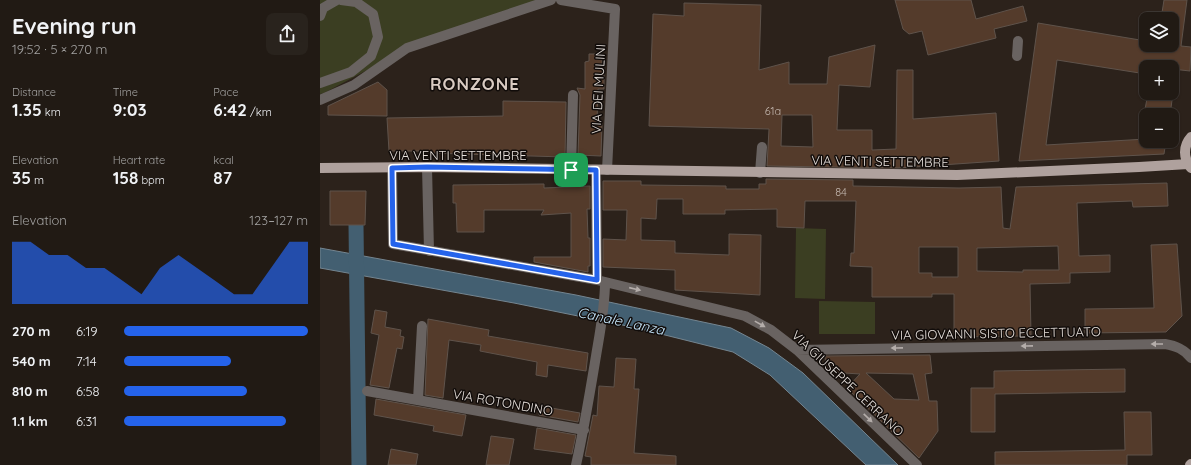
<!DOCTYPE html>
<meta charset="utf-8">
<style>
:root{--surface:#211a14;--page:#29231d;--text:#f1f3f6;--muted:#a2a1a0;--line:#3e3834;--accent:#2563eb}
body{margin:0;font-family:Quicksand,sans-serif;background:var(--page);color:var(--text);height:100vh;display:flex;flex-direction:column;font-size:15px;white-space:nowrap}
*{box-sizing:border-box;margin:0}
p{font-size:13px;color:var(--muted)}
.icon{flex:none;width:22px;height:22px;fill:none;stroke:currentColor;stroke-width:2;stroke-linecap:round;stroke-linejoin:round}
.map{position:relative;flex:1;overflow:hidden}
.drawer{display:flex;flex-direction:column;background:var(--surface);width:320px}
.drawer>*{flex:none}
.controls{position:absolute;left:819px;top:12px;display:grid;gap:8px}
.controls a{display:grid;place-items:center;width:40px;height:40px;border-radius:8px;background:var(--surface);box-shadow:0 1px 3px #0004,0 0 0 1px var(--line);font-size:20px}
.pin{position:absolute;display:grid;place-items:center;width:34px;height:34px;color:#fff;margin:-17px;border-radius:8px;box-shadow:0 2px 6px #0006}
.round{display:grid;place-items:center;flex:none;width:42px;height:42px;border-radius:8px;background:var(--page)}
.headline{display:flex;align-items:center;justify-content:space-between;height:68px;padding:0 12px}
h1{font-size:22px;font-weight:700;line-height:30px}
.figures{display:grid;grid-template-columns:repeat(3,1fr);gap:6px;height:68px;padding:4px 12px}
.figures div{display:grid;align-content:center}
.figures b{font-size:17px;font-weight:700}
.figures small{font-size:11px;font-weight:400}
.figures p{font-size:11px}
.chart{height:112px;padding:8px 12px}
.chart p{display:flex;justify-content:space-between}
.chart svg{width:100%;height:72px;margin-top:4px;fill:var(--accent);opacity:.7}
ul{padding:0 12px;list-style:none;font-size:13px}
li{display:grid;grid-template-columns:64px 48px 1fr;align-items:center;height:30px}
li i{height:10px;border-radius:5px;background:var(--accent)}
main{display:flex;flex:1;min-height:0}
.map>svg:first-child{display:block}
.green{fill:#3b3e22}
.water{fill:#435f71;stroke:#748590}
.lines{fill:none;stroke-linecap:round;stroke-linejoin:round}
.canal{stroke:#435f71;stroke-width:15}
.building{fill:#543b2b;stroke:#5f534b;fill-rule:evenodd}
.minor{stroke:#696361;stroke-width:10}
.major{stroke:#afa19d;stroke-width:10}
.oneway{fill:#b4adaa}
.route-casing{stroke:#fff;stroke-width:8}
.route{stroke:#2563eb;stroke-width:5}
.labels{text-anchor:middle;stroke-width:3;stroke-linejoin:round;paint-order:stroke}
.number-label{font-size:11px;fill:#c2b6ae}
.street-label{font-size:13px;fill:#e6dfda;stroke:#110c0a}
.water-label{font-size:14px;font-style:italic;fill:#c6e6fb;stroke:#110c0a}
.district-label{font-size:17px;font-weight:bold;letter-spacing:1px;fill:#d9cbc2;stroke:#110c0a}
</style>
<main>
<section class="drawer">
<div class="headline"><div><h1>Evening run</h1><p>19:52 · 5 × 270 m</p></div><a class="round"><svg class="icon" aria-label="share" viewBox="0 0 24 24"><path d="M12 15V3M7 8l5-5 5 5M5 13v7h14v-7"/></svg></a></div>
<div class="figures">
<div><p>Distance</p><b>1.35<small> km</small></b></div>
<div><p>Time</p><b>9:03</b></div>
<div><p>Pace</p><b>6:42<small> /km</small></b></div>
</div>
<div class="figures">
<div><p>Elevation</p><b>35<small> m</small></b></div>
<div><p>Heart rate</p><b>158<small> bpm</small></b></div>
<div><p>kcal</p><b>87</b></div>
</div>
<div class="chart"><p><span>Elevation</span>123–127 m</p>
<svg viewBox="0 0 160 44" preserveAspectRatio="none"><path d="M0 44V6L10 6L20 14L30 14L40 22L50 22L60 30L70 38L80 22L90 14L100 22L110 30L120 38L130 38L140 22L150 6L160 6V44z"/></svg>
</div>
<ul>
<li><b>270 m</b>6:19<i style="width:100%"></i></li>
<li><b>540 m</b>7:14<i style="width:58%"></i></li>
<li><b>810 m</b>6:58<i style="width:67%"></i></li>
<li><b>1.1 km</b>6:31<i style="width:88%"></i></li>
</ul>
</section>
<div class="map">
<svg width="871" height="465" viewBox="0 0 871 465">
<rect width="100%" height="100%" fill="#2c221b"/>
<path class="green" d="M 0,0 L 225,0 L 96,44 L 4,93 L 0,94 Z
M 476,228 L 506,229 L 505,299 L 475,298 Z
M 499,301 L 555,302 L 555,334 L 499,334 Z"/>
<path class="water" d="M 0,248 L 256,295 L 411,328 L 449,348 L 483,373 L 578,465 L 546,465 L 450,375 L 413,352 L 317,328 L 194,303 L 0,268 Z"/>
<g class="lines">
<path class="canal" d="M 36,225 L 39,465"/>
</g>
<path class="building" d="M 575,0 L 651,0 L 656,19 L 703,6 L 707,21 L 674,29 L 676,38 L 608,55 L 602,31 L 589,34 L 583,29 Z
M 844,0 L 867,0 L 861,46 L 871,47 L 870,71 L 852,69 L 852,67 L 826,67 L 826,74 L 737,60 L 726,145 L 826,139 L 826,141 L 846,141 L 844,154 L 699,161 L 718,23 L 826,41 L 826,45 L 852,45 L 852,19 L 841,19 Z
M 364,3 L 441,5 L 439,70 L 469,62 L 469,84 L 507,84 L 509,57 L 555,45 L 550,87 L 519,85 L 517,130 L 552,130 L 552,150 L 576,149 L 577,70 L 593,70 L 593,119 L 676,113 L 679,161 L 578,168 L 447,166 L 449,129 L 329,126 L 333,14 L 364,16 ZM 462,115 L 492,115 L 493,147 L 461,146 Z
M 269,54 L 282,54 L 282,70 L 284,70 L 284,89 L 278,89 L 277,122 L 282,123 L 281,156 L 258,155 L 260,95 L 257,88 L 265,89 L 265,62 L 269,61 Z
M 58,82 L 67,90 L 67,116 L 8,115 L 8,106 Z
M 828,93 L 853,93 L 850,115 L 824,115 Z
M 183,101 L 246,102 L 245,157 L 109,153 L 109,151 L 69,151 L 67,118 L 183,116 Z
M 446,179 L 533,180 L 533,186 L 639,188 L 681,187 L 683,228 L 690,229 L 696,187 L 847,183 L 848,206 L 813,207 L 812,201 L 757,203 L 759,256 L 790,255 L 790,272 L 750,273 L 750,283 L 710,284 L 711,335 L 704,336 L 634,337 L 634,294 L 612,294 L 612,297 L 552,297 L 552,267 L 530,266 L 531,253 L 534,253 L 536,201 L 485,201 L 484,228 L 457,227 L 457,209 L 405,210 L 405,214 L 363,214 L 363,199 L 337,199 L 336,219 L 321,218 L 321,240 L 355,241 L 355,253 L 409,255 L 409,234 L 441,235 L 440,295 L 355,290 L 355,270 L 283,267 L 283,239 L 306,240 L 307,210 L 283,210 L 283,181 L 321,181 L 321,185 L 406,186 L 406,189 L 439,189 L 439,184 L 446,184 ZM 738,246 L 739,270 L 703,270 L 703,272 L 657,271 L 657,248 ZM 599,247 L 638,247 L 638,277 L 612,277 L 612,273 L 599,273 Z
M 224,184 L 224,188 L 270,186 L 270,209 L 267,209 L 268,238 L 270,238 L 270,266 L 268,266 L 268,272 L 214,262 L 214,257 L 251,257 L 251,213 L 221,215 L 224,210 L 164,210 L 164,232 L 137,232 L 136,203 L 133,203 L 133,185 Z
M 10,191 L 46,191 L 45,225 L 10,225 Z
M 857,244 L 862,316 L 846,332 L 765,333 L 765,309 L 834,308 L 831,245 Z
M 55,310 L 67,312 L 65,327 L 81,330 L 80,336 L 84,337 L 82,349 L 77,348 L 69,388 L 50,385 L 59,335 L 51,333 Z
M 108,319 L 169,330 L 168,336 L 268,353 L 266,371 L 228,365 L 227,377 L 216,375 L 217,362 L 160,351 L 161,345 L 129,340 L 123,398 L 105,395 Z
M 610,355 L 612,373 L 605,374 L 609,401 L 617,401 L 618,431 L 599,458 L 527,388 L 540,374 L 509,372 L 506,368 L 505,356 ZM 546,373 L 593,374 L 599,400 L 574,399 Z
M 296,358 L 316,359 L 314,389 L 319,389 L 314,453 L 356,456 L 356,465 L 271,465 L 271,457 L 265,456 L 273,415 L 277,416 L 279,386 L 294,387 Z
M 805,369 L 805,392 L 675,394 L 675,432 L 651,432 L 651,388 L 674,388 L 674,371 Z
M 56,399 L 146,415 L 142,436 L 113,431 L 114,426 L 54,415 Z
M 220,406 L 260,413 L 258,422 L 219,415 Z
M 804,412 L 831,412 L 832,455 L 807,455 L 807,465 L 675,465 L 675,452 L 805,450 Z
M 217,428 L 256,435 L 252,454 L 214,449 Z
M 171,436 L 194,439 L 189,465 L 166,465 Z
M 71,449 L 98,454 L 96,465 L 68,465 Z"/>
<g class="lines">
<path class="minor" d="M 241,0 L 295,9 L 287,170
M 0,16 L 3,8 L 17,0
M 697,56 L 698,41
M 0,83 L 31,72 L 51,56 L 58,37 L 53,14 L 36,2 L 21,0
M 0,100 L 34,85 L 87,48 L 231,0
M 107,167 L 109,251
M 72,168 L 73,244 L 277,280 L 425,316 L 451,330 L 477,350 L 597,465
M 251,170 L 253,95
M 276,170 L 277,280
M 440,173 L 442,147
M 477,350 L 845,344 C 856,346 864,349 871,358
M 47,391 L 264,430
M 98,400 L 102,326
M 256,465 C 264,429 270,392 276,356 C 280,332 285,307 285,282"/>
<path class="major" d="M 0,168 L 107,167 L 637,175 L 819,167 L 868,164
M 871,168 C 863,158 863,146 871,137
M 870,465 L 871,464"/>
</g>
<defs><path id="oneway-solid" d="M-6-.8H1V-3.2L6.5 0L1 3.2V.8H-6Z"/></defs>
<g class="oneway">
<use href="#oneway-solid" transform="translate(315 289) rotate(13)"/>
<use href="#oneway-solid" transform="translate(440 324) rotate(29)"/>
<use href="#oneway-solid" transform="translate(837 344) rotate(180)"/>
<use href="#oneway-solid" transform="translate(707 346) rotate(179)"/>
<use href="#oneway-solid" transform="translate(577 348) rotate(179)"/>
<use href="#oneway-solid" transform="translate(548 418) rotate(44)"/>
</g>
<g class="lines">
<g class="route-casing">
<path id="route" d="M 107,167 L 276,170 L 277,280 L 73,244 L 72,168 Z"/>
</g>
<use href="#route" class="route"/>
</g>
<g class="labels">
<g class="number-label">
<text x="453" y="115">61a</text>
<text x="521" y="196">84</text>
</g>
<g class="street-label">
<text transform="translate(278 89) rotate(-87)" y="5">VIA DEI MULINI</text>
<text x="138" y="160">VIA VENTI SETTEMBRE</text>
<text transform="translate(560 161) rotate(1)" y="5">VIA VENTI SETTEMBRE</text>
<text transform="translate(676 333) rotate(-1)" y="5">VIA GIOVANNI SISTO ECCETTUATO</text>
<text transform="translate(528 383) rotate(43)" y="5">VIA GIUSEPPE CERRANO</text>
<text transform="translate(183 402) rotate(10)" y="5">VIA ROTONDINO</text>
</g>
<g class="water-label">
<text transform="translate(301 321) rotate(12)" y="5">Canale Lanza</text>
</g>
<g class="district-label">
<text x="155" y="90">RONZONE</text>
</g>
</g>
</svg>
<div class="controls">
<a><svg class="icon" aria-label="layers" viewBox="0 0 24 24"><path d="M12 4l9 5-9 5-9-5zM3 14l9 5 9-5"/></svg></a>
<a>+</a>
<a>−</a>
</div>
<div class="pin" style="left:251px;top:170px;background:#1e9e55"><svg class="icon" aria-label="arrive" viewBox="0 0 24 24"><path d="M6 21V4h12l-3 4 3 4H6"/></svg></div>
</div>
</main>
